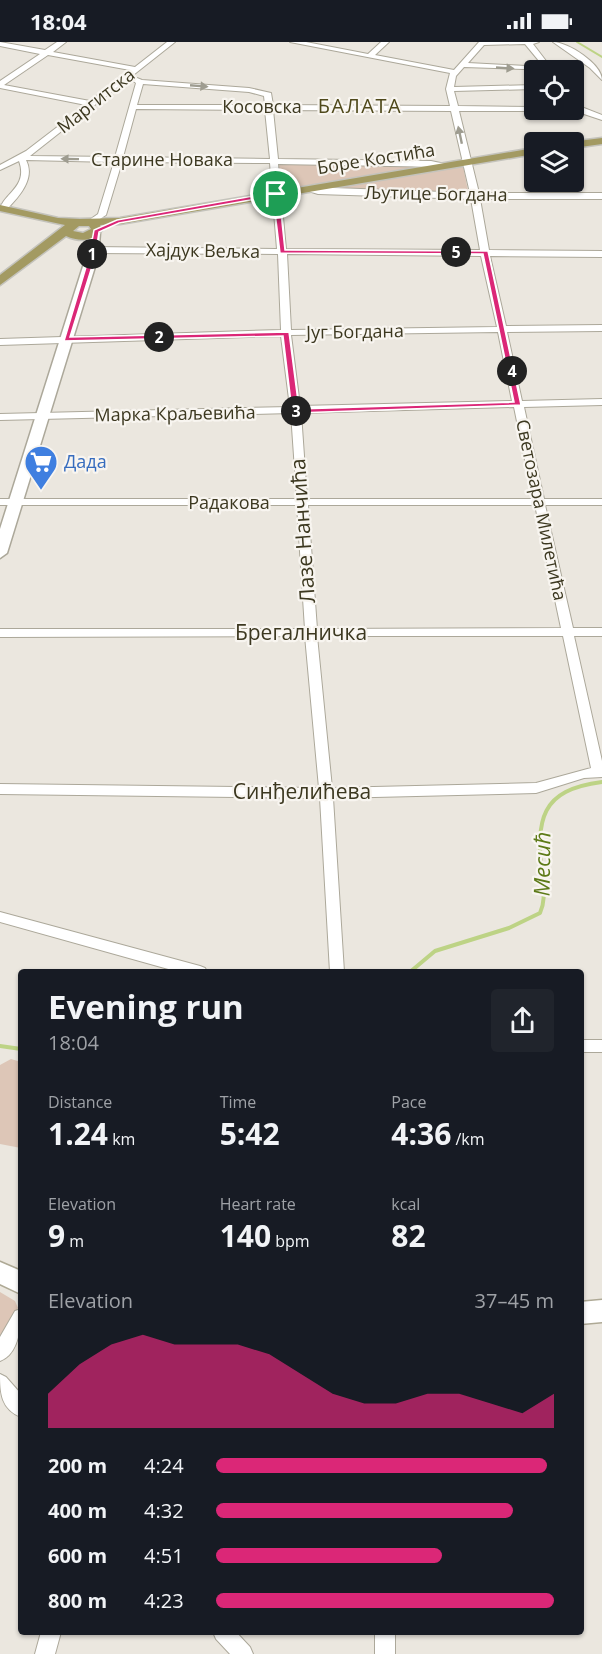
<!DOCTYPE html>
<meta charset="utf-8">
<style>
:root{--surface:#171b24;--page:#20242c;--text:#f1f3f6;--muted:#9ea1a6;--accent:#db2777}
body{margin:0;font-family:"Open Sans",sans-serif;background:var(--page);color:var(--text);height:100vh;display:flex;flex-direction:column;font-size:22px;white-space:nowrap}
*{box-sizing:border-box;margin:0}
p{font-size:20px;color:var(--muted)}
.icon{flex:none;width:33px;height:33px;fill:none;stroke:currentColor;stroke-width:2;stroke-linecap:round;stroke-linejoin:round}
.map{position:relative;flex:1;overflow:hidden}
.side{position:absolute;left:18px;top:927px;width:566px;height:666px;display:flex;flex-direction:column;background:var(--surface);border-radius:6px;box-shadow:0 2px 4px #0004}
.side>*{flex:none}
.controls{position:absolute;left:524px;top:18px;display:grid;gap:12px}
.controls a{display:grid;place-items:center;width:60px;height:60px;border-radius:6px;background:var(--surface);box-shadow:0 2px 4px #0004;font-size:30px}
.pin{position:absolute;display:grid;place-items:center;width:51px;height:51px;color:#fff;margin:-26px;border:3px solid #fff;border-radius:50%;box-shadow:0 2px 6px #0007}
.km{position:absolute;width:30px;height:30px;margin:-15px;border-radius:50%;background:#222;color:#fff;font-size:16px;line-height:30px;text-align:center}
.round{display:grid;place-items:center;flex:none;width:63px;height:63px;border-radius:6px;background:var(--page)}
.head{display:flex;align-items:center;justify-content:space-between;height:102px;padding:0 30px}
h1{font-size:33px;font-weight:700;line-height:45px}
.figures{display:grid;grid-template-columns:repeat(3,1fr);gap:9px;height:102px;padding:6px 30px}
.figures div{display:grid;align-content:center}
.figures b{font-size:30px;font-weight:700}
.figures small{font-size:16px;font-weight:400}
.figures p{font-size:16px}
.chart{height:168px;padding:12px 30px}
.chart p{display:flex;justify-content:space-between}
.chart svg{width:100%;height:108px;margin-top:6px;fill:var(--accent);opacity:.7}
ul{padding:0 30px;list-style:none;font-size:20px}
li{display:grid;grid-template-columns:96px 72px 1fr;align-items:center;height:45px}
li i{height:15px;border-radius:8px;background:var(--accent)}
.status{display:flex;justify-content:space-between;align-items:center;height:42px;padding:0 30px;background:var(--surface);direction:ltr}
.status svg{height:16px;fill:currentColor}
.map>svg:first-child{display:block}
.green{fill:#ddc6b7}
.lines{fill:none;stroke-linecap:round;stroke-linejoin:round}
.stream-far1{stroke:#bdd385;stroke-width:2}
.stream{stroke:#bdd385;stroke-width:4}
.minor-casing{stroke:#aca89a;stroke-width:2}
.tertiary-casing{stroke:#aca89a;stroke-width:3}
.secondary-casing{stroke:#aea995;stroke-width:3}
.primary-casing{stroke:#c4c3bc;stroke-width:3}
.minor{fill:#fff;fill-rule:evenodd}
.tertiary{fill:#fff;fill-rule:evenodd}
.secondary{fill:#fff;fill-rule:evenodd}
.primary{fill:#a39a62;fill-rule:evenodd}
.oneway{fill:#9e9c90}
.route{fill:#db2777;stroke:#fff;stroke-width:1.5;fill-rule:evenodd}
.labels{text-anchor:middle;stroke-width:4.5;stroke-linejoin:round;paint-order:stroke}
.far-street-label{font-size:18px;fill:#3c3820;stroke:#f8f5f0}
.far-shop-label{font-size:18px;fill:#366cbe;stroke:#f8f5f0;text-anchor:start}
.far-quarter-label{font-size:20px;letter-spacing:1.5px;fill:#4f491b;stroke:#f8f5f0}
.street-label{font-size:21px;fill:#3c3820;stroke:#f8f5f0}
.water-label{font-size:22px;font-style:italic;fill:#5d7a18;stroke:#f8f5f0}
</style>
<div class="status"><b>18:04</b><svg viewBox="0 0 49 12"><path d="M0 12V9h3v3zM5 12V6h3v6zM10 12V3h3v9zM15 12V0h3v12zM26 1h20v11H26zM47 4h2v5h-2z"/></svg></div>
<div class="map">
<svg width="602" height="1612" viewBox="0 0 602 1612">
<rect width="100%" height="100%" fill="#ebe7df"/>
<path class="green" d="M 277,122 L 432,123 L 279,148 Z
M 463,124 L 468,149 L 465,151 L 321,146 Z
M 11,1017 L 21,1020 L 21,1106 L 0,1102 L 0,1023 Z
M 0,1250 L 15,1259 L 18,1266 L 0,1299 Z"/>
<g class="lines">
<path class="stream-far1" d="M 577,0 L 602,15"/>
<path class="stream" d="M 410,930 L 435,909 L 509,886 L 540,871 C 546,858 543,847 542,834 C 536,777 540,748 602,740
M 0,1004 L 21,1007"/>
<g class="minor-casing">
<path id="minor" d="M 0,0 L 45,8 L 57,0 L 66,0 L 53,10 L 135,25 L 167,0 L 175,0 L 132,34 L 142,38 L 249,46 L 271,51 L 273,63 L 450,64 L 446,47 L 450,31 L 290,0 L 306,0 L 368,12 L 381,0 L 389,0 L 375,13 L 454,28 L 479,0 L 539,0 L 533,2 L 553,28 L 464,25 L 456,34 L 454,45 L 534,43 L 534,47 L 454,49 L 458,64 L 534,65 L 534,68 L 538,68 L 534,69 L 459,69 L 479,151 L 602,151 L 602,157 L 480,157 L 489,208 L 602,209 L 602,215 L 490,214 L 506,284 L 602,283 L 602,289 L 507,290 L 522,359 L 602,357 L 602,363 L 524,365 L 544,457 L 602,457 L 602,463 L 545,463 L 573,586 L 602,586 L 602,594 L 574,594 L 602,719 L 602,735 L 584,736 L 536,751 L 333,756 L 344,930 L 330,930 L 320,756 L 0,752 L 0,742 L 319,746 L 305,594 L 0,595 L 0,587 L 305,587 L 297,463 L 0,463 L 0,457 L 297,457 L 291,371 L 0,378 L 0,372 L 290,365 L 281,294 L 0,303 L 0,297 L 281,288 L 278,212 L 92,211 L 88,208 L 92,205 L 277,207 L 270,121 L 122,120 L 106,173 L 89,184 L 85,181 L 98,172 L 114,120 L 26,118 C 36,137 18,156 5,169 L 0,169 C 1,152 29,146 19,119 L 0,128 L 0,123 L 26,109 L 86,63 L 0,46 L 0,39 L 40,12 L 0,4 ZM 525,2 L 544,25 L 468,21 L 484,3 ZM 48,13 L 130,28 L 90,59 L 4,43 ZM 129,36 L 136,41 L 115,115 L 30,114 ZM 143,42 L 249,50 L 264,54 L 265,63 L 137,63 ZM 136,67 L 265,68 L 270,117 L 123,115 ZM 273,68 L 451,69 L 470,151 L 306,145 L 302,147 L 318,152 L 471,157 L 480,208 L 286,207 L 278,122 L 446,125 L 450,123 L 431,119 L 278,117 ZM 287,212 L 481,214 L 497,285 L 291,288 ZM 498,290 L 512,359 L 300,364 L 291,293 ZM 514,365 L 533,457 L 307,457 L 301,371 ZM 308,463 L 535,463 L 561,586 L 317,587 ZM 317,594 L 563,594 L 591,726 L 536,741 L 332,746 Z
M 553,0 C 568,0 602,22 602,38 L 590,26 Z
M 573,59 L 584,66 L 602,73 L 602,78 L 578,70 L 573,65 Z
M 0,870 L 200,924 L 205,926 L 207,930 L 179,930 L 0,880 Z
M 580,998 L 602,998 L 602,1010 L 580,1010 Z
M 21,1267 C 21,1285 19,1312 0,1319 L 0,1295 L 15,1269 Z
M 0,1332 L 6,1335 L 21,1352 L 21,1375 C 1,1367 0,1351 0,1332 Z
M 41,1590 L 61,1590 L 55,1612 L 35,1612 Z
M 213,1590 L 236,1590 L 250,1605 L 253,1612 L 230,1612 L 216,1597 Z
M 375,1590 L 395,1590 L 395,1612 L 375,1612 Z"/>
</g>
<g class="tertiary-casing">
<path id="tertiary" d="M 94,188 L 100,191 L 98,215 L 7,511 L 0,516 L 0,487 L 86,215 L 88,191 Z"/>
</g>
<g class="secondary-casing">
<path id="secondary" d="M 0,1220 L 21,1229 L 21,1252 L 0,1242 Z
M 602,1258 L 602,1280 L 580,1282 L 580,1260 Z"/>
</g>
<g class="primary-casing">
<path id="primary" d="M 602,96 L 602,102 L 573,106 L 573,100 L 570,100 Z
M 534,106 L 534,112 L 120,182 L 100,183 L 103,187 C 93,200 80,200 66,194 L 0,243 L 0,233 L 65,183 L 0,169 L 0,163 L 58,176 L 80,177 L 120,176 ZM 79,184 L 89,184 L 91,187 L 83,191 L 73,189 Z"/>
</g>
<use href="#minor" class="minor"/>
<use href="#tertiary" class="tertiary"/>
<use href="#secondary" class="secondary"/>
<use href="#primary" class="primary"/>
</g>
<defs><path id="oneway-solid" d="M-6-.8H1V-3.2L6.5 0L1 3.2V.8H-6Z" transform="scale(1.5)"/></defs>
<g class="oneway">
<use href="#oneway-solid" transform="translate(505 26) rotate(3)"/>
<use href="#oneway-solid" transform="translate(199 44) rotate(5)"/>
<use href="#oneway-solid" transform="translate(460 93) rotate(-102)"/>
<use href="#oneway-solid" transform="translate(70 117) rotate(-179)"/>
</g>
<path class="route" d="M 276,150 L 279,152 L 285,208 L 488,209 L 521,363 L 296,371 L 292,369 L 283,294 L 64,299 L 89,215 L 94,188 L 117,178 ZM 273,154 L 280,211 L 483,212 L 514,360 L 299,367 L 289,290 L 70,295 L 95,215 L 99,190 L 119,181 Z"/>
<defs>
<g id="supermarket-pin" transform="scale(1.725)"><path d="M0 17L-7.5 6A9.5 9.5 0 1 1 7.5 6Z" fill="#3f7fe0" stroke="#f8f5f0"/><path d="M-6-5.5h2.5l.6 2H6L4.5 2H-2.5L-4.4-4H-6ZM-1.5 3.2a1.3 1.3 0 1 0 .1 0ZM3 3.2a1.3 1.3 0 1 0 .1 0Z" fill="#fff"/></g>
</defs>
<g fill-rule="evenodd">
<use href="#supermarket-pin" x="41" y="420"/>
</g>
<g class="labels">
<g class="far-street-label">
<text transform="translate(96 59) rotate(-38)" y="6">Маргитска</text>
<text x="262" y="71">Косовска</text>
<text transform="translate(376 117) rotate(-9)" y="6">Боре Костића</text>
<text x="162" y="124">Старине Новака</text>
<text transform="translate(436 152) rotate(1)" y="6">Љутице Богдана</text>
<text transform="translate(203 209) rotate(1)" y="6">Хајдук Вељка</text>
<text transform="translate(355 290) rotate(-1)" y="6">Југ Богдана</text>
<text transform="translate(175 372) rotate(-1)" y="6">Марка Краљевића</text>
<text x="229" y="467">Радакова</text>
<text transform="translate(541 468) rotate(78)" y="6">Светозара Милетића</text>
</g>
<g class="far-shop-label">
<text x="64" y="426">Дада</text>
</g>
<g class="far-quarter-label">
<text x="360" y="71">БАЛАТА</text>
</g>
<g class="street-label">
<text transform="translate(303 489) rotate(-94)" y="7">Лазе Нанчића</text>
<text x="301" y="598">Брегалничка</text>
<text x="302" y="757">Синђелићева</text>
</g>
<g class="water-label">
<text transform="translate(542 822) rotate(-89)" y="8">Месић</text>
</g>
</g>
</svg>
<div class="controls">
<a><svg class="icon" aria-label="locate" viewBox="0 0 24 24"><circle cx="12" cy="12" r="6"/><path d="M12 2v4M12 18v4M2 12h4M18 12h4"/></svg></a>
<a><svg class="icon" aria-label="layers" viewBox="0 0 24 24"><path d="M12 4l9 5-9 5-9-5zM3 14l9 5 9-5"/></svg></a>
</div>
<div class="pin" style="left:276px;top:152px;background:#1e9e55"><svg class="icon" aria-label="arrive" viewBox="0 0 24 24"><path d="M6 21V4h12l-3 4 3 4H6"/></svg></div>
<b class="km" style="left:92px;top:212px">1</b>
<b class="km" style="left:159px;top:295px">2</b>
<b class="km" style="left:296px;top:369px">3</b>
<b class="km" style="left:512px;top:329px">4</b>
<b class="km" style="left:456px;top:210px">5</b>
<section class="side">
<div class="head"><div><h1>Evening run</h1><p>18:04</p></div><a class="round"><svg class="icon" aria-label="share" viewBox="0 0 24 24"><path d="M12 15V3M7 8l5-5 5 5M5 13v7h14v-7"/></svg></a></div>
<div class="figures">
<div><p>Distance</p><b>1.24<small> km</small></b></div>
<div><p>Time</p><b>5:42</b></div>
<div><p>Pace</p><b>4:36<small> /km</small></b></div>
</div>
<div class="figures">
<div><p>Elevation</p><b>9<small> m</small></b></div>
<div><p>Heart rate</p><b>140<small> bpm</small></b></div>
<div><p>kcal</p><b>82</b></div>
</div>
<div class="chart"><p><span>Elevation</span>37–45 m</p>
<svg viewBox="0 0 160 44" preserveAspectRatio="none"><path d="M0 44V30L10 18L20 10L30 6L40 10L50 10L60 10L70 14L80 22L90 30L100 34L110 34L120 30L130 30L140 34L150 38L160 30V44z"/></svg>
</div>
<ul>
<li><b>200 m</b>4:24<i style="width:98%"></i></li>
<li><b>400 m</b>4:32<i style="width:88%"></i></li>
<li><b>600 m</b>4:51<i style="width:67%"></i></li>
<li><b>800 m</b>4:23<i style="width:100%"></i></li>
</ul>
</section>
</div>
